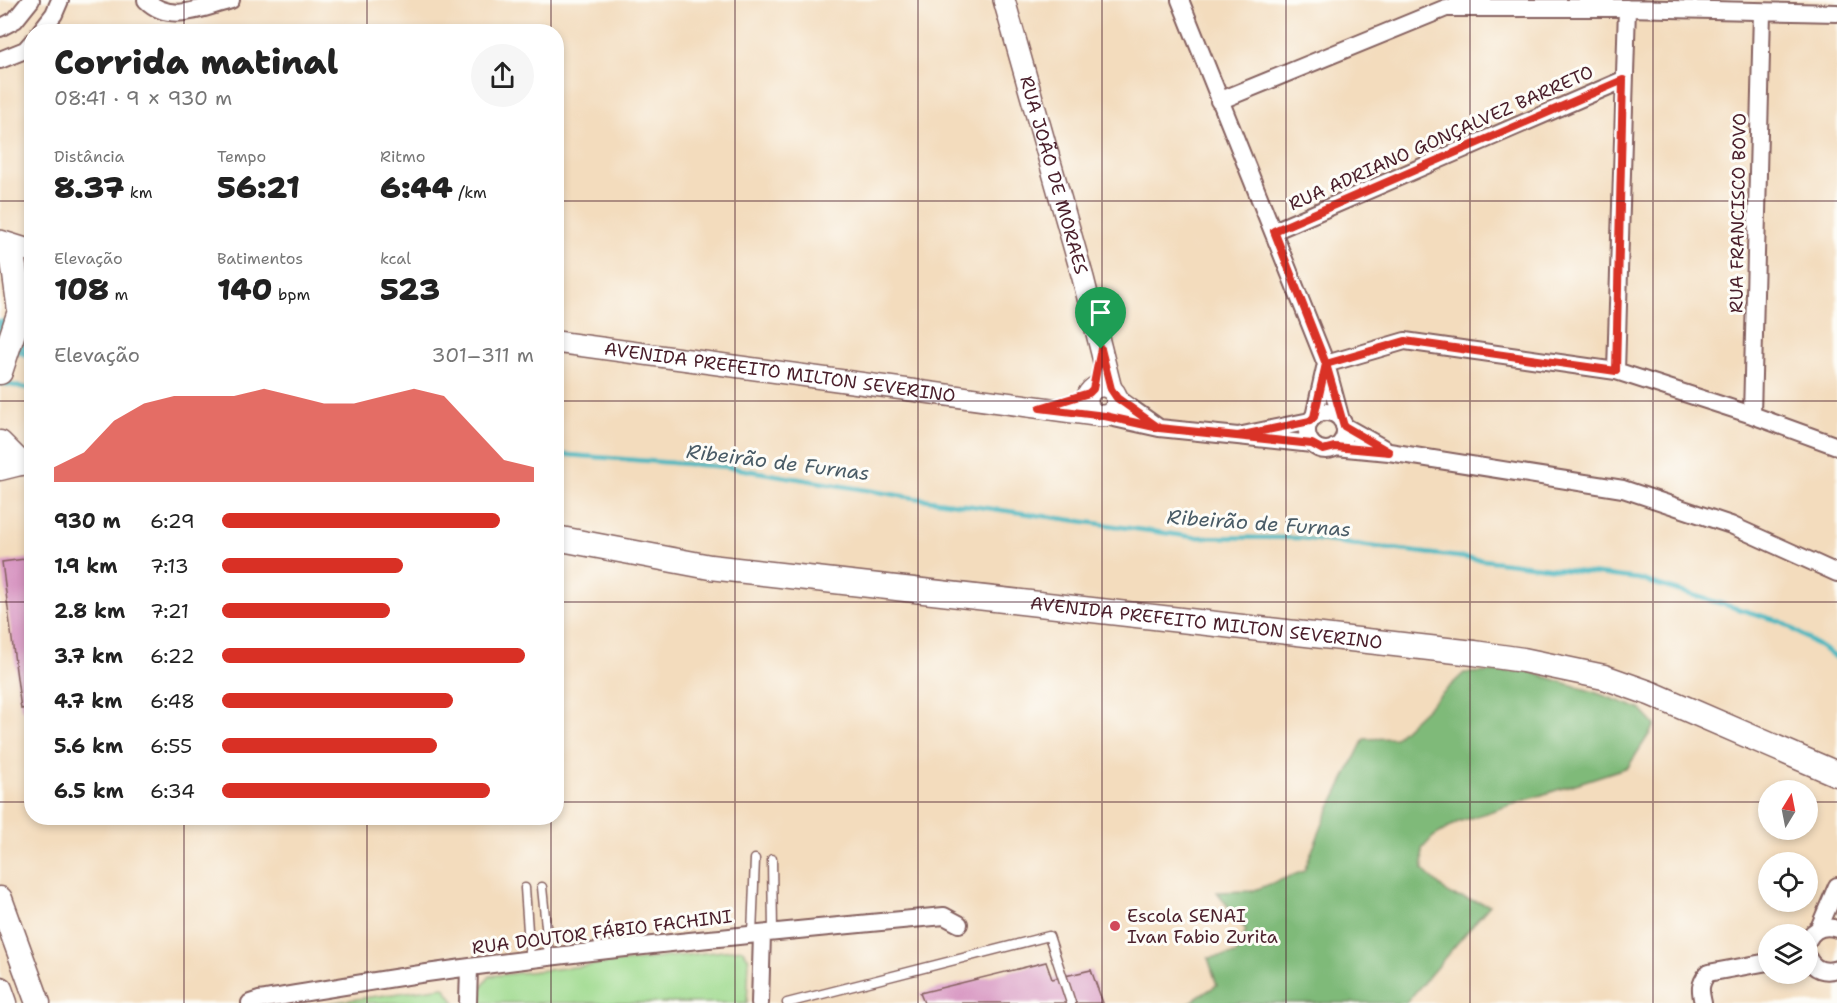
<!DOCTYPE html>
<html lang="pt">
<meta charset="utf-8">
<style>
:root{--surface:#fff;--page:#f6f6f6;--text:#222;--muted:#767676;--accent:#d93025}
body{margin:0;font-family:"Shantell Sans",sans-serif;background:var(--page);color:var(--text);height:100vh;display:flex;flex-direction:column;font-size:22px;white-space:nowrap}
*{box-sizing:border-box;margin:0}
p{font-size:20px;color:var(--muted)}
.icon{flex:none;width:33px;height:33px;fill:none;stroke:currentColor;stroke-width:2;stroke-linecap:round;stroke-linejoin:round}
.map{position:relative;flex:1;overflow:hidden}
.drawer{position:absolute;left:24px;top:24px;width:540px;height:801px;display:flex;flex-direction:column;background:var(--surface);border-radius:24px;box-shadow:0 3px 9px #0003}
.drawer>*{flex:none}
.needle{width:39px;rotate:10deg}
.controls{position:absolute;left:1758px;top:780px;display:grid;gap:12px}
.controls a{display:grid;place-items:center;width:60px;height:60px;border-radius:50%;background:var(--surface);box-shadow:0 3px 9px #0003;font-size:30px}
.pin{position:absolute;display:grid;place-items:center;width:51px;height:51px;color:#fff;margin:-62px -26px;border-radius:50% 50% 50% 0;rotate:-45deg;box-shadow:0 0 6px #0007}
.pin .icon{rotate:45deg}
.round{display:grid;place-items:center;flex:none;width:63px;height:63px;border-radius:32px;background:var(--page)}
.overview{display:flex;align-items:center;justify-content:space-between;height:102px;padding:0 30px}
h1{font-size:33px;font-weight:800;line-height:45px}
.metrics{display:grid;grid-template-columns:repeat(3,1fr);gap:9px;height:102px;padding:6px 30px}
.metrics div{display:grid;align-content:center}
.metrics b{font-size:30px;font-weight:800}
.metrics small{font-size:16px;font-weight:400}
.metrics p{font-size:16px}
.chart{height:168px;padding:12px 30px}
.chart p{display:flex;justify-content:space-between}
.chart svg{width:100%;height:108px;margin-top:6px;fill:var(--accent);opacity:.7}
ul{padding:0 30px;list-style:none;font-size:20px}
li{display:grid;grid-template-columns:96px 72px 1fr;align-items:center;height:45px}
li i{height:15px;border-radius:8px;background:var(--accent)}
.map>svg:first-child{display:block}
.green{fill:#9fda8e;stroke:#747c5c;stroke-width:1.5}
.forest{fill:#7fba79;stroke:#646c52;stroke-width:1.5}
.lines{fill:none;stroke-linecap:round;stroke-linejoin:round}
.stream{stroke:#47b6bf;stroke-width:4.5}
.river{stroke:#47b6bf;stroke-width:26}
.building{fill:#d897c2}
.service-casing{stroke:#85615e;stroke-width:11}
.minor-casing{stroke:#85615e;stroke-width:20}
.tertiary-casing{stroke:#85615e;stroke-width:24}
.secondary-casing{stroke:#85615e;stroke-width:27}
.service{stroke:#fff;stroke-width:8}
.minor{stroke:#fff;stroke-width:16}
.tertiary{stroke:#fff;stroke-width:21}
.secondary{stroke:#fff;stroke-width:24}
.route-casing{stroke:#fff;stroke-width:12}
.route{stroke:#d93025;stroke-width:8}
.grid{fill:none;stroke:#4a1f2b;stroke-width:1.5;stroke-opacity:0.55}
.poi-dot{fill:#d1495b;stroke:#fdfcf7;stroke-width:2}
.labels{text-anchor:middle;stroke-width:6;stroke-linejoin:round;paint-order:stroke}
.street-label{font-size:18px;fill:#4a1f2b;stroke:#fdfcf7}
.poi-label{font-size:18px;fill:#4a1f2b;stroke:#fdfcf7;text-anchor:start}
.water-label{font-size:20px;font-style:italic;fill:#495b66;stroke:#fdfcf7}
</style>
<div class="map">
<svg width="1837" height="1003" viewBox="0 0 1837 1003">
<rect width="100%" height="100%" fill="#fdfcf7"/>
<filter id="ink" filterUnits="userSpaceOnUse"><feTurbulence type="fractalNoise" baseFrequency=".0167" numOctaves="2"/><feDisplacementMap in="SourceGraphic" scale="12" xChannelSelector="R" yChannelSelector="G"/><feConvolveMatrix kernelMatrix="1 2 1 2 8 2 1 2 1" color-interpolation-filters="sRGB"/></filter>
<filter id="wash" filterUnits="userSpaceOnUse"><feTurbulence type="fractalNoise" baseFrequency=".008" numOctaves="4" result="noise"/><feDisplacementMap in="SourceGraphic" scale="24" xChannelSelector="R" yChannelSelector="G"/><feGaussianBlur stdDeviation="1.35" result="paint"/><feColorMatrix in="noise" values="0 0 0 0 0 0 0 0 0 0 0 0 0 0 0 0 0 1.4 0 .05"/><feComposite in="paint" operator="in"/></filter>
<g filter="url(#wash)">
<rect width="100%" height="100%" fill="#f3dcbd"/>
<path class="green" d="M 742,949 L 749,959 L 747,1003 L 481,1003 L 481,988 L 490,976 Z
M 444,987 L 455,1003 L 327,1003 Z"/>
<path class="forest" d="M 1527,671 L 1594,692 L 1640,709 L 1655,725 L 1628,767 L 1458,822 L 1433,837 L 1422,849 L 1423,870 L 1450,895 L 1490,905 L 1406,1003 L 1189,1003 L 1217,985 L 1208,958 L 1236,954 L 1246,930 L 1217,892 L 1252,891 L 1304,871 L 1326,816 L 1364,739 L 1395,738 L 1464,673 Z"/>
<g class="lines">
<path class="stream" d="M 0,383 L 32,389
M 556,454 L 727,467 L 915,498 L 1193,537 L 1301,538 L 1639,579 L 1782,622 L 1837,658"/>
<path class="river" d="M 0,332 L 32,346"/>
</g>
<g id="blocks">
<path class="building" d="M 32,558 L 32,707 L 21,709 L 2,562 Z
M 1046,962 L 1052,979 L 1091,970 L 1103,1003 L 924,1003 L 920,993 Z"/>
</g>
</g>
<g filter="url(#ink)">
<use href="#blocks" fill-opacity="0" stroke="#85615e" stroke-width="1.5"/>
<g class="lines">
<g class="service-casing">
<path id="service" d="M 772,859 L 773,932
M 542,887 L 549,956
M 525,888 L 530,959
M 752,934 L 755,859
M 787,1003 L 1049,936 L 1071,1003"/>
</g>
<g class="minor-casing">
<path id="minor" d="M 146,0 C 170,24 202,8 231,0
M 1180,0 L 1326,364 L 1341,420
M 0,28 L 15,20 L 31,0
M 40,32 L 54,14 L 60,0
M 0,60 L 25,50 L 32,42
M 1219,101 L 1446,8 L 1627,8 L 1837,13
M 1274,231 L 1623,80
M 1326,364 L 1405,341 L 1616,371 L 1752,415 L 1837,446
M 1616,371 L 1627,8
M1307 431a19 19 0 1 1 38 0a19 19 0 1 1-38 0Z
M 1752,415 L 1762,12
M 1105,416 L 1159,428 L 1117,398
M 1314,417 L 1325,368
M 1310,421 L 1238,436 L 1312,444
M 1344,426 L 1383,448
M 1159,428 L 1238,436
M 1335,447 L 1389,452 L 1623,489 L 1731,525 L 1837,573
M 1819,928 L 1837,886
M 1808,940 C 1814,928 1825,925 1837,929
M 1808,958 C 1814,970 1825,973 1837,969
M 250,1003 L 259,1000 C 329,989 399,976 470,967 C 627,946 785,931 944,916 L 959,924
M 468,1003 L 469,967
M 760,1003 L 762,934
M 1703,1003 C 1700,990 1699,984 1708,973 L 1768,962"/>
</g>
<g class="tertiary-casing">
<g id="tertiary">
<path id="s1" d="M 1004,0 L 1083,278 L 1111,389"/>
<path d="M 0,241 L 32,251"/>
<path id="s2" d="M 556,342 L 1095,415"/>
<circle cx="1102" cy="401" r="15"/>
</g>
</g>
<g class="secondary-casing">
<g id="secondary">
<path d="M 0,248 L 13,260 L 20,311 L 0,372"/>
<path d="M 0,443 L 20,463"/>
<path d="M 0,468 L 20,463 L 32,462"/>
<path id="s3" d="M 556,538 L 710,567 L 1474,653 L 1523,660 L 1604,677 L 1652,694 L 1837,774"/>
<path d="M 0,899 L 38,1003"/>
<path d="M 0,989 L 5,1003"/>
</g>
</g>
<use href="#service" class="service"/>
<use href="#minor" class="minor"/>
<use href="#tertiary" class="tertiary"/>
<use href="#secondary" class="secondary"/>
</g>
</g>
<g class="lines" filter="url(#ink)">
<g class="route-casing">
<path id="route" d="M 1101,349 L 1093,389 L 1089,393 L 1040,408 L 1105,416 L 1159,428 L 1312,444 L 1323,450 L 1335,447 L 1389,452 L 1344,426 L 1326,364 L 1405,341 L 1616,371 L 1623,80 L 1274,231 L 1326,364 L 1314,417 L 1310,421 L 1238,436 L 1159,428 L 1117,398 L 1111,389 L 1101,349"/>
</g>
<use href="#route" class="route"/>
</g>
<path class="grid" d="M 184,0 L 184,32M 367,0 L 367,32M 551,0 L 551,32M 735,0 L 735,1003M 918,0 L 918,1003M 1102,0 L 1102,1003M 1286,0 L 1286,1003M 1470,0 L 1470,1003M 1653,0 L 1653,1003M 0,201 L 32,201M 556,201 L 1837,201M 0,401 L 32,401M 556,401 L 1837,401M 0,602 L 32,602M 556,602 L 1837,602M 0,802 L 32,802M 556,802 L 1768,802M 1808,802 L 1837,802M 184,818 L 184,1003M 367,818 L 367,1003M 551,818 L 551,1003"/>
<circle class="poi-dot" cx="1115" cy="926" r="6"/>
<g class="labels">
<g class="street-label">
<text transform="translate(1441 138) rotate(-24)" y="6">RUA ADRIANO GONÇALVEZ BARRETO</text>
<text dy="6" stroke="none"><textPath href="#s1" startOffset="182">RUA JOÃO DE MORAES</textPath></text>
<text transform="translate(1738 213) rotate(-89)" y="6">RUA FRANCISCO BOVO</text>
<text dy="6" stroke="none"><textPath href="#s2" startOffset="226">AVENIDA PREFEITO MILTON SEVERINO</textPath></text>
<text dy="6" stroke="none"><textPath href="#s3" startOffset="656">AVENIDA PREFEITO MILTON SEVERINO</textPath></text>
<text transform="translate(602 932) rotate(-7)" y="6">RUA DOUTOR FÁBIO FACHINI</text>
</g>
<g class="poi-label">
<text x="1127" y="922">Escola SENAI<tspan x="1127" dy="21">Ivan Fabio Zurita</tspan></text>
</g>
<g class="water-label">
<text transform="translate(778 462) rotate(7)" y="7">Ribeirão de Furnas</text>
<text transform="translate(1259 523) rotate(4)" y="7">Ribeirão de Furnas</text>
</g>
</g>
</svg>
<div class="controls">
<a><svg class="needle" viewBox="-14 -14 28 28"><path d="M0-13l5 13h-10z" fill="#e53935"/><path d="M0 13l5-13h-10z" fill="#767676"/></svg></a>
<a><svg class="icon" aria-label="locate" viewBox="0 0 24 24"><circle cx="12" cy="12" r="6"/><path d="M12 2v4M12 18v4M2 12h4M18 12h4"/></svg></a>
<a><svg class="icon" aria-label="layers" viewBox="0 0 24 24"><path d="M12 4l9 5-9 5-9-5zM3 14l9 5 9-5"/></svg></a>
</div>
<div class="pin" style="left:1101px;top:349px;background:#1e9e55"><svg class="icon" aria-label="arrive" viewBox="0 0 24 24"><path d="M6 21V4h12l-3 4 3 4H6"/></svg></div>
<section class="drawer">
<div class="overview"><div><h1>Corrida matinal</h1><p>08:41 · 9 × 930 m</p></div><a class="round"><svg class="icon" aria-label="share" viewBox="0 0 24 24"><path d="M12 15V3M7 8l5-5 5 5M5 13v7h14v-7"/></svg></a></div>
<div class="metrics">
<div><p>Distância</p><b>8.37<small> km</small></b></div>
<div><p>Tempo</p><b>56:21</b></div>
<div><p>Ritmo</p><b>6:44<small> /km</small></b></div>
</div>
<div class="metrics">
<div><p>Elevação</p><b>108<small> m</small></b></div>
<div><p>Batimentos</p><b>140<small> bpm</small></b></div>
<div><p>kcal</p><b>523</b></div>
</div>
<div class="chart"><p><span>Elevação</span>301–311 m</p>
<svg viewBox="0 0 160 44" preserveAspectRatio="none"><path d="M0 44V38L10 32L20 19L30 12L40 9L50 9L60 9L70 6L80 9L90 12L100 12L110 9L120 6L130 9L140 22L150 35L160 38V44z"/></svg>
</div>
<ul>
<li><b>930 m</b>6:29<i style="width:89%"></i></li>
<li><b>1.9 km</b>7:13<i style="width:58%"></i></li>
<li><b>2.8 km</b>7:21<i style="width:54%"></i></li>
<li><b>3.7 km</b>6:22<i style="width:97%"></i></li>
<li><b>4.7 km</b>6:48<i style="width:74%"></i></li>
<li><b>5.6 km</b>6:55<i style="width:69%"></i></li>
<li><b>6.5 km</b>6:34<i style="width:86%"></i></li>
</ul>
</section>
</div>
